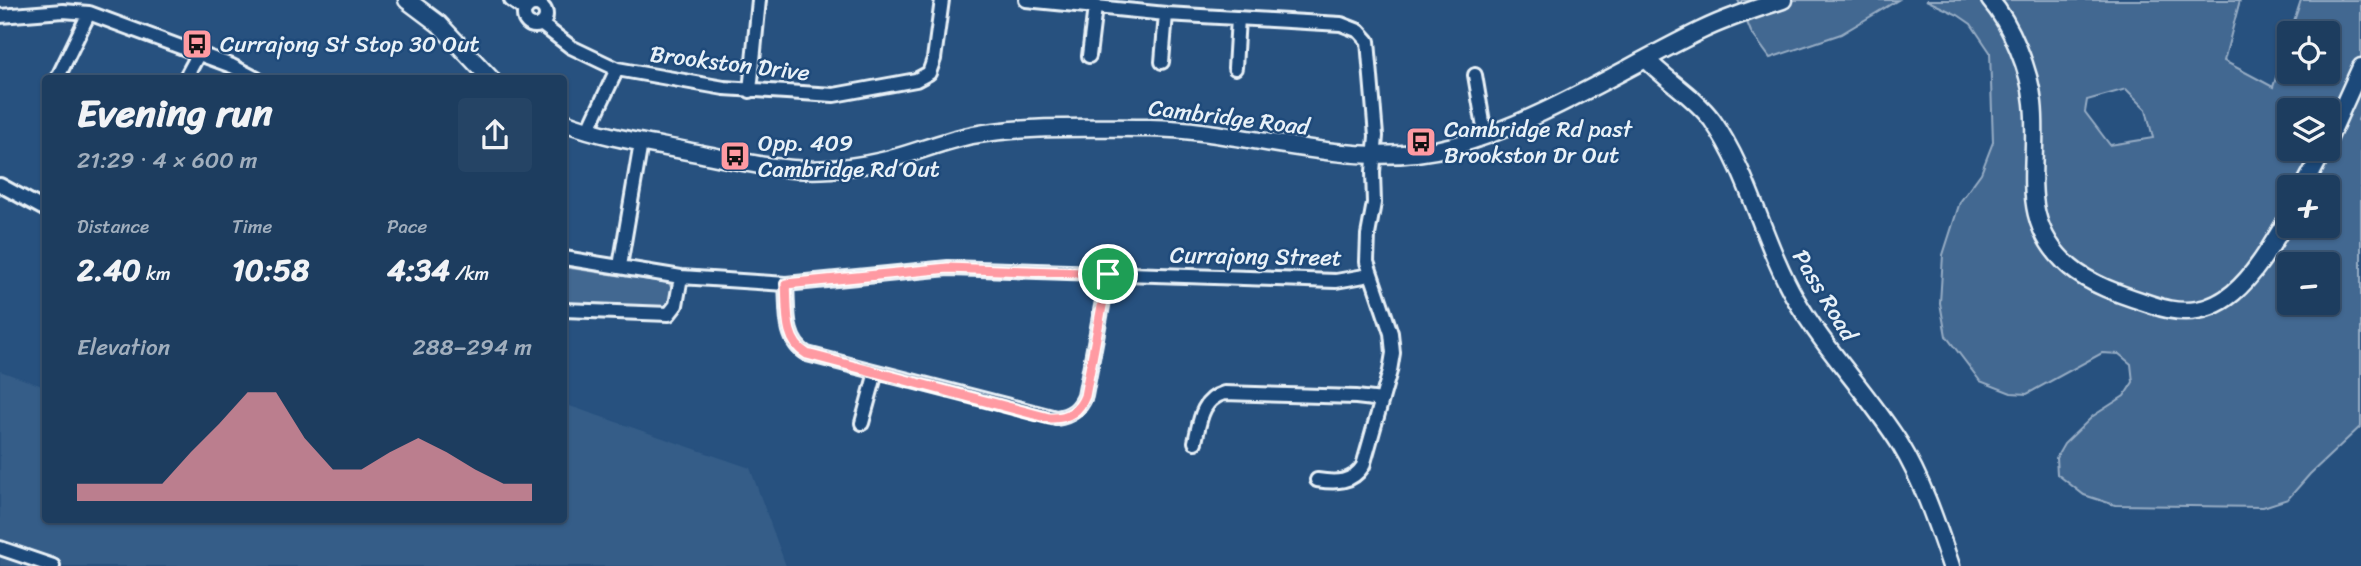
<!DOCTYPE html>
<meta charset="utf-8">
<style>
:root{--surface:#1d3d5f;--page:#254465;--text:#f1f3f6;--muted:#a0aebd;--line:#3b5674;--accent:#ff9aa2}
body{margin:0;font-family:Sriracha,sans-serif;background:var(--page);color:var(--text);height:100vh;display:flex;flex-direction:column;font-size:26px;white-space:nowrap}
*{box-sizing:border-box;margin:0}
p{font-size:23px;color:var(--muted)}
.icon{flex:none;width:38px;height:38px;fill:none;stroke:currentColor;stroke-width:2;stroke-linecap:round;stroke-linejoin:round}
.map{position:relative;flex:1;overflow:hidden}
.panel{position:absolute;left:42px;top:75px;width:525px;height:448px;display:flex;flex-direction:column;background:var(--surface);border-radius:7px;box-shadow:0 2px 5px #0004,0 0 0 2px var(--line)}
.panel>*{flex:none}
.buttons{position:absolute;left:2277px;top:21px;display:grid;gap:14px}
.buttons a{display:grid;place-items:center;width:63px;height:63px;border-radius:7px;background:var(--surface);box-shadow:0 2px 5px #0004,0 0 0 2px var(--line);font-size:35px}
.pin{position:absolute;display:grid;place-items:center;width:60px;height:60px;color:#fff;margin:-30px;border:4px solid #fff;border-radius:50%;box-shadow:0 2px 7px #0007}
.round{display:grid;place-items:center;flex:none;width:74px;height:74px;border-radius:7px;background:var(--page)}
.head{display:flex;align-items:center;justify-content:space-between;height:119px;padding:0 35px}
h1{font-size:38px;font-weight:800;line-height:52px}
.metrics{display:grid;grid-template-columns:repeat(3,1fr);gap:10px;height:119px;padding:7px 35px}
.metrics div{display:grid;align-content:center}
.metrics b{font-size:30px;font-weight:800}
.metrics small{font-size:19px;font-weight:400}
.metrics p{font-size:19px}
.chart{height:196px;padding:14px 35px}
.chart p{display:flex;justify-content:space-between}
.chart svg{width:100%;height:126px;margin-top:7px;fill:var(--accent);opacity:.7}
.map>svg:first-child{display:block}
.built{fill:#355d88}
.green{fill:#436891;stroke:#96acc4;stroke-width:2;fill-rule:evenodd}
.lines{fill:none;stroke-linecap:round;stroke-linejoin:round}
.minor-casing{stroke:#e8f1f8;stroke-width:18}
.major-casing{stroke:#e8f1f8;stroke-width:21}
.minor{stroke:#1f4a7a;stroke-width:12}
.major{stroke:#1f4a7a;stroke-width:16}
.route-casing{stroke:#fff;stroke-width:14}
.route{stroke:#ff9aa2;stroke-width:9}
.labels{text-anchor:middle;stroke-width:5;stroke-linejoin:round;paint-order:stroke}
.poi-label{font-size:23px;fill:#e8f1f8;stroke:#1f4a7a;text-anchor:start}
.street-label{font-size:23px;fill:#e8f1f8;stroke:#1f4a7a}
</style>
<div class="map">
<svg width="2361" height="566" viewBox="0 0 2361 566">
<rect width="100%" height="100%" fill="#27517f"/>
<filter id="ink" filterUnits="userSpaceOnUse"><feTurbulence type="fractalNoise" baseFrequency=".0143" numOctaves="2"/><feDisplacementMap in="SourceGraphic" scale="14" xChannelSelector="R" yChannelSelector="G"/><feConvolveMatrix kernelMatrix="1 2 1 2 8 2 1 2 1" color-interpolation-filters="sRGB"/></filter>
<g filter="url(#ink)">
<path class="built" d="M 0,371 L 45,387 L 46,520 L 564,520 L 564,404 L 750,468 L 786,566 L 0,566 Z"/>
<path class="green" d="M 1738,0 L 1898,0 L 1841,34 L 1770,58 L 1751,32 Z
M 1926,0 L 2240,0 L 2224,61 L 2273,87 L 2289,36 L 2289,72 L 2328,72 L 2328,33 L 2290,33 L 2301,0 L 2361,0 L 2361,113 L 2358,120 L 2361,123 L 2361,426 L 2310,474 L 2288,499 L 2263,507 L 2115,505 L 2084,495 L 2057,474 L 2056,458 L 2064,444 L 2093,416 L 2124,396 L 2133,382 L 2131,364 L 2119,354 L 2102,353 L 2027,394 L 2011,393 L 1980,381 L 1946,336 L 1940,303 L 1943,255 L 1960,202 L 1981,173 L 1993,142 L 1990,52 L 1971,24 L 1958,15 ZM 2126,89 L 2146,109 L 2153,138 L 2110,145 L 2085,112 L 2087,100 ZM 2289,110 L 2328,110 L 2328,149 L 2289,149 ZM 2289,187 L 2328,187 L 2328,226 L 2289,226 ZM 2289,264 L 2328,264 L 2328,303 L 2289,303 Z
M 564,267 L 669,283 C 675,292 673,302 666,309 L 564,305 Z"/>
<g class="lines">
<g class="minor-casing">
<path id="minor" d="M 511,0 L 525,10
M 1026,0 L 1166,14 L 1341,24 L 1359,31 L 1368,41 L 1376,136 L 1373,172 L 1374,203 L 1368,235 L 1367,262 L 1391,333 L 1393,353 L 1390,371 L 1363,466 C 1352,483 1336,483 1317,480
M524 15a11 11 0 1 1 22 0a11 11 0 1 1-22 0Z
M 0,16 L 63,11 L 89,13 L 232,66 L 257,79
M 541,24 L 571,47 L 617,69 L 724,88 L 834,95 L 916,80 L 929,73 L 934,59 L 942,0
M 1089,56 L 1095,7
M 1162,62 L 1166,14
M 1235,68 L 1238,18
M 1475,75 L 1485,134
M 57,79 L 89,13
M 185,79 L 199,53
M 750,91 L 759,0
M 588,131 L 617,69
M 0,185 L 46,210
M 564,258 L 681,277 L 786,284 L 948,268 L 1336,281 L 1370,275
M 620,266 L 641,143
M 786,284 C 788,308 783,340 807,354 L 1056,418 C 1071,416 1080,409 1085,396 L 1108,274
M 564,310 L 669,314 L 676,305 L 681,277
M 862,423 L 876,372
M 1195,442 C 1200,421 1201,400 1224,393 L 1356,397 L 1382,400
M 0,548 L 53,566"/>
</g>
<g class="major-casing">
<path id="major" d="M 407,0 L 439,24 L 491,79
M 1990,0 C 2011,24 2030,71 2033,103 C 2040,165 2015,219 2070,267 C 2092,286 2126,296 2153,305 C 2226,331 2258,268 2289,216
M 1646,59 C 1667,81 1694,96 1712,120 C 1749,172 1763,242 1795,298 C 1825,350 1868,393 1900,444 C 1923,482 1937,525 1951,566
M 564,122 C 603,137 645,143 687,151 C 734,160 783,173 831,169 C 852,167 874,164 894,158 C 920,151 946,140 973,135 C 1031,125 1092,128 1150,128 C 1251,130 1353,173 1453,146 C 1538,123 1620,70 1700,31 C 1726,18 1755,9 1783,0
M 2328,140 L 2361,67
M 2304,187 L 2324,149"/>
</g>
<use href="#minor" class="minor"/>
<use href="#major" class="major"/>
</g>
</g>
<g class="lines" filter="url(#ink)">
<g class="route-casing">
<path id="route" d="M 948,268 L 1108,274 L 1085,396 C 1079,412 1067,419 1049,418 L 807,354 C 783,341 788,308 786,284 Z"/>
</g>
<use href="#route" class="route"/>
</g>
<defs>
<g id="bus-square" transform="scale(1.575)"><rect x="-9" y="-9" width="18" height="18" rx="4" fill="#ff9aa2" stroke="#1f4a7a"/><path d="M-5-6H5V4H4V6H2V4H-2V6H-4V4H-5ZM-3.5-4V0h7V-4ZM-3.5 1.2v1.5H-2V1.2ZM2 1.2v1.5H3.5V1.2Z" fill="#111"/></g>
</defs>
<g fill-rule="evenodd">
<use href="#bus-square" x="197" y="44"/>
<use href="#bus-square" x="1421" y="142"/>
<use href="#bus-square" x="735" y="156"/>
</g>
<g class="labels">
<g class="poi-label">
<text x="220" y="52">Currajong St Stop 30 Out</text>
<text x="1444" y="137">Cambridge Rd past<tspan x="1444" dy="26">Brookston Dr Out</tspan></text>
<text x="758" y="151">Opp. 409<tspan x="758" dy="26">Cambridge Rd Out</tspan></text>
</g>
<g class="street-label">
<text transform="translate(730 63) rotate(7)" y="8">Brookston Drive</text>
<text transform="translate(1229 117) rotate(7)" y="8">Cambridge Road</text>
<text transform="translate(1256 256) rotate(1)" y="8">Currajong Street</text>
<text transform="translate(1825 295) rotate(59)" y="8">Pass Road</text>
</g>
</g>
</svg>
<div class="buttons">
<a><svg class="icon" aria-label="locate" viewBox="0 0 24 24"><circle cx="12" cy="12" r="6"/><path d="M12 2v4M12 18v4M2 12h4M18 12h4"/></svg></a>
<a><svg class="icon" aria-label="layers" viewBox="0 0 24 24"><path d="M12 4l9 5-9 5-9-5zM3 14l9 5 9-5"/></svg></a>
<a>+</a>
<a>−</a>
</div>
<div class="pin" style="left:1108px;top:274px;background:#1e9e55"><svg class="icon" aria-label="arrive" viewBox="0 0 24 24"><path d="M6 21V4h12l-3 4 3 4H6"/></svg></div>
<section class="panel">
<div class="head"><div><h1>Evening run</h1><p>21:29 · 4 × 600 m</p></div><a class="round"><svg class="icon" aria-label="share" viewBox="0 0 24 24"><path d="M12 15V3M7 8l5-5 5 5M5 13v7h14v-7"/></svg></a></div>
<div class="metrics">
<div><p>Distance</p><b>2.40<small> km</small></b></div>
<div><p>Time</p><b>10:58</b></div>
<div><p>Pace</p><b>4:34<small> /km</small></b></div>
</div>
<div class="chart"><p><span>Elevation</span>288–294 m</p>
<svg viewBox="0 0 160 44" preserveAspectRatio="none"><path d="M0 44V38L10 38L20 38L30 38L40 27L50 17L60 6L70 6L80 22L90 33L100 33L110 27L120 22L130 27L140 33L150 38L160 38V44z"/></svg>
</div>
</section>
</div>
